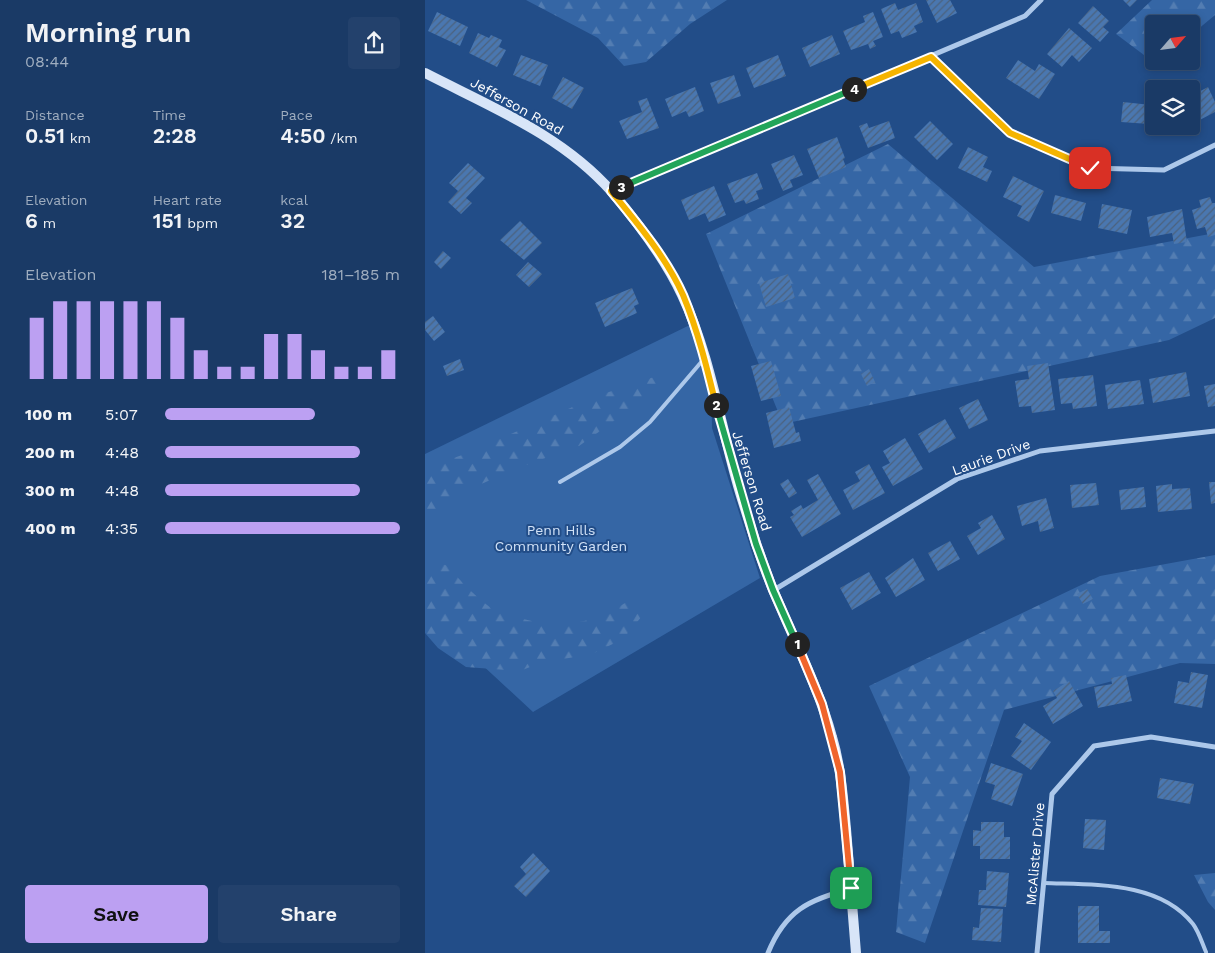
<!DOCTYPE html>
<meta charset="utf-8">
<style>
:root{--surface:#1a3a66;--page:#23416c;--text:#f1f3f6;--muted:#9fadbf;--line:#38547a;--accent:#bca0f2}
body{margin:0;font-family:"Work Sans",sans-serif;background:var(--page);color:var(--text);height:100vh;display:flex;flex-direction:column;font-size:19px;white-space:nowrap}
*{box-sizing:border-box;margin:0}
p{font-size:16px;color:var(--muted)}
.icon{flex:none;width:28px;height:28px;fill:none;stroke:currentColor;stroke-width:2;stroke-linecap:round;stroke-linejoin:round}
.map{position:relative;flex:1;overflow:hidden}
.sheet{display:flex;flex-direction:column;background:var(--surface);width:425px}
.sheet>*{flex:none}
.needle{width:32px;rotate:62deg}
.buttons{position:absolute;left:720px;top:15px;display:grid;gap:10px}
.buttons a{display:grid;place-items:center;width:55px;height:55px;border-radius:5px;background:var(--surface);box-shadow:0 2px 8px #0003,0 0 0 1px var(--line);font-size:25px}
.pin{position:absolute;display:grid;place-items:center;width:42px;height:42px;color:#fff;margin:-21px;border-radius:10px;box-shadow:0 2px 8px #0006}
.km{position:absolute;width:25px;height:25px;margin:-12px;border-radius:50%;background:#222;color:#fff;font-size:14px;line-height:25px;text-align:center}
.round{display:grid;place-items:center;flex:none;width:52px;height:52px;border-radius:5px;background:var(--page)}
.headline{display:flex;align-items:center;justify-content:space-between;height:85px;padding:0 25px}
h1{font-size:28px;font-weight:600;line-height:38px}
.figures{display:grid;grid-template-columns:repeat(3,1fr);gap:8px;height:85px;padding:5px 25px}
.figures div{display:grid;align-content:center}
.figures b{font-size:21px;font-weight:600}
.figures small{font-size:14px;font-weight:400}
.figures p{font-size:14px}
.chart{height:140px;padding:10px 25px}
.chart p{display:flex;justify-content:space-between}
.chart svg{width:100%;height:90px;margin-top:5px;stroke:var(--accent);stroke-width:6}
.action{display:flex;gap:10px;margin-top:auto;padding:10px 25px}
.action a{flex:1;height:58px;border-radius:5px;background:var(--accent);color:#111;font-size:20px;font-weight:600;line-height:58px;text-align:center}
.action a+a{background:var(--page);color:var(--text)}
ul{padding:0 25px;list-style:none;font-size:16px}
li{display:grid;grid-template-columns:80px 60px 1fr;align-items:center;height:38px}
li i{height:12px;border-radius:6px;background:var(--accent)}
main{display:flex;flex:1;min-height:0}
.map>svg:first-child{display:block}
.green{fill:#3566a5}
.forest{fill:url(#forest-firs)}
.building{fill:url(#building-hatch)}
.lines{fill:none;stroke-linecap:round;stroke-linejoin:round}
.lane{stroke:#adc8ea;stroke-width:4}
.street{stroke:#adc8ea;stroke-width:5}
.secondary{stroke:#d8e5f8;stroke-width:10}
.split-1-casing{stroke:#fff;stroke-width:10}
.split-2-casing{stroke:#fff;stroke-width:10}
.split-3-casing{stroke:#fff;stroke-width:10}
.split-4-casing{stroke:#fff;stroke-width:10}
.split-5-casing{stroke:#fff;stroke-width:10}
.split-1{stroke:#f0652b;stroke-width:6}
.split-2{stroke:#22a559;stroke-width:6}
.split-3{stroke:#f5b400;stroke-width:6}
.split-4{stroke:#22a559;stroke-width:6}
.split-5{stroke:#f5b400;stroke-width:6}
.labels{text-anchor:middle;stroke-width:4;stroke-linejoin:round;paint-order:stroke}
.street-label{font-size:14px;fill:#fff;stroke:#224d88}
.park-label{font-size:14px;fill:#d1e2f7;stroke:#224d88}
</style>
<main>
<section class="sheet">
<div class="headline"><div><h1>Morning run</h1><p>08:44</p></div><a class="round"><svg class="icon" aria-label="share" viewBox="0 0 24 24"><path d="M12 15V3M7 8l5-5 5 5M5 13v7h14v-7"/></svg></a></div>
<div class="figures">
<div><p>Distance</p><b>0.51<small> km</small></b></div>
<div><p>Time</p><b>2:28</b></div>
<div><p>Pace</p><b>4:50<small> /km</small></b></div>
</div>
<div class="figures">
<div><p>Elevation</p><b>6<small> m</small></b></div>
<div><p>Heart rate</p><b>151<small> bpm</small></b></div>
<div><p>kcal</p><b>32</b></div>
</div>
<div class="chart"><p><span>Elevation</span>181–185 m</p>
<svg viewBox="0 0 160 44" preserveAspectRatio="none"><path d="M5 44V14M15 44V6M25 44V6M35 44V6M45 44V6M55 44V6M65 44V14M75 44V30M85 44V38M95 44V38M105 44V22M115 44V22M125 44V30M135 44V38M145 44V38M155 44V30"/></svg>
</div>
<ul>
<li><b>100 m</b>5:07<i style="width:64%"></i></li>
<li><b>200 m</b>4:48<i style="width:83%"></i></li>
<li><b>300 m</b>4:48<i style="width:83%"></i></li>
<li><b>400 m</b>4:35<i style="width:100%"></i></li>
</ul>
<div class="action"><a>Save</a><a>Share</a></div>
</section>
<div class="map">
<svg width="790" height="953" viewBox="0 0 790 953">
<defs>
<pattern id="forest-firs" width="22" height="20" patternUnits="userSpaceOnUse" patternTransform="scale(1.25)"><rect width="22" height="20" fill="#3566a5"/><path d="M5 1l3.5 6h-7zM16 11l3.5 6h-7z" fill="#537db2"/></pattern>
<pattern id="building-hatch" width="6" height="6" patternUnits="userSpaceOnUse" patternTransform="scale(1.25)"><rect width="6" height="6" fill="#4a77b0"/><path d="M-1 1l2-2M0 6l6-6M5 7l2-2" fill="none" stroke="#4b627e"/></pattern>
</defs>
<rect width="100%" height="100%" fill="#224d88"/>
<path class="green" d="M 269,323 L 286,384 L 287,428 L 335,578 L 108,712 L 0,612 L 0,454 Z"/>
<path class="forest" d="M 101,0 L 302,0 L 265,24 L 221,62 L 199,66 L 173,38 Z
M 727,0 L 790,0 L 790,15 L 766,35 L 766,24 L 729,24 L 729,61 L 735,61 L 731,64 L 691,34 Z
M 463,144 L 609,267 L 790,233 L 790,318 L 744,340 L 358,424 L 281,234 Z
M 229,377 L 241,382 L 234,389 L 154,446 L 87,470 L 41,491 L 0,516 L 0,468 L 40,454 L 175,395 Z
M 790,555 L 790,664 L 755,663 L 579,710 L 500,943 L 471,932 L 485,777 L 444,686 L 675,576 Z
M 0,563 L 21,565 C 36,581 50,597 69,610 C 76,614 86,616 95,618 C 139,630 166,624 205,600 L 222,610 L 198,639 L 167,654 L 115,663 L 95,671 L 41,667 L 13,648 L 0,633 Z
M 790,873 L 790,910 L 783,902 L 769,875 Z"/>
<path class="building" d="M 501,0 L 525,0 L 532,13 L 512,23 Z
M 698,0 L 712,0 L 705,7 Z
M 470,3 L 473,10 L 491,3 L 498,22 L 489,26 L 492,32 L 477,38 L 474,31 L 466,34 L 456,9 Z
M 668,6 L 684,21 L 678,27 L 684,32 L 675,42 L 653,23 Z
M 12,12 L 43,27 L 35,46 L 3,31 Z
M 448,12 L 458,37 L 448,41 L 451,46 L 445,49 L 443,44 L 426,50 L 418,31 L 440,22 L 438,16 Z
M 644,28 L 667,48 L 654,62 L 647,55 L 637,67 L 622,54 Z
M 53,33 L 64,38 L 66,35 L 77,40 L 74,47 L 81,50 L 72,67 L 44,53 Z
M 407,35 L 415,54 L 385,67 L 377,48 Z
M 96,55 L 123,65 L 115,86 L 88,75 Z
M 353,55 L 361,76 L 329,88 L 321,68 Z
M 593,60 L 610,71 L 614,64 L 630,74 L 614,99 L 581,78 Z
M 309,75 L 316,96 L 293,104 L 285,83 Z
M 138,77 L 159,88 L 147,109 L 127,98 Z
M 270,87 L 279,111 L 264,117 L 261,111 L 247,117 L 240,99 Z
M 783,87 L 790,102 L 790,112 L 769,123 L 766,121 L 766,96 Z
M 222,98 L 234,128 L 202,139 L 194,121 L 217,112 L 213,101 Z
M 698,102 L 726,105 L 724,124 L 696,122 Z
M 464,121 L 470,138 L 443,148 L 434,126 L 442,123 L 444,128 Z
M 505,121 L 528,144 L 512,160 L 489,137 Z
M 412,137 L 420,158 L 418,159 L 421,167 L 394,178 L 382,149 Z
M 543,147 L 563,157 L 558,167 L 567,171 L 562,182 L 533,168 Z
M 369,155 L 378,175 L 365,180 L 368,187 L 358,191 L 346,164 Z
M 43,163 L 60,178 L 41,198 L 47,203 L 36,214 L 23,202 L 33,191 L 24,183 Z
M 332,173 L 338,189 L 331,191 L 334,199 L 321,204 L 319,200 L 310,203 L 302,184 Z
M 588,176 L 619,191 L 604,222 L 592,216 L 597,206 L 578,197 Z
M 289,186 L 301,215 L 284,222 L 280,213 L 264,220 L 256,200 Z
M 630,195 L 661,203 L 656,221 L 626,213 Z
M 785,197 L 787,203 L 790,203 L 790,235 L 783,237 L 780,227 L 772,229 L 767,210 L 776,207 L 774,200 Z
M 677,204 L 707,210 L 702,234 L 673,228 Z
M 757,209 L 762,242 L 749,244 L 747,233 L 725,237 L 722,217 Z
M 95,221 L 117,243 L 99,260 L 75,240 Z
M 18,251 L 26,258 L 16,269 L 9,262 Z
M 103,262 L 117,274 L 104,287 L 91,275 Z
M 363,274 L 370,298 L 341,307 L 334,283 Z
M 207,288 L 214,304 L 209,306 L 212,313 L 180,327 L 170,303 Z
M 8,316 L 20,332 L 9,341 L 0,330 L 0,322 Z
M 35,359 L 39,370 L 22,376 L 18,366 Z
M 346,361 L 356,396 L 336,401 L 326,366 Z
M 623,363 L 630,410 L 607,413 L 606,406 L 594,407 L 590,381 L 604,379 L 602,366 Z
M 444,369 L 450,382 L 442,386 L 436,374 Z
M 761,372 L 765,396 L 728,403 L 724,379 Z
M 668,375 L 672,406 L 648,409 L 647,403 L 636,404 L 633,379 Z
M 715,380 L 719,404 L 683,409 L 680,385 Z
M 790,384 L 790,406 L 783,407 L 779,386 Z
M 553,399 L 563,420 L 544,429 L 534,408 Z
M 364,407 L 371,433 L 374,432 L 376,441 L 349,448 L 341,413 Z
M 520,419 L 531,438 L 504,453 L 493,434 Z
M 480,438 L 498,469 L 468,486 L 457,467 L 465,463 L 458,451 Z
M 444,464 L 460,493 L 428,510 L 418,490 L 435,481 L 430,472 Z
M 393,474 L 416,514 L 377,537 L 365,517 L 369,515 L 366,511 L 376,505 L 378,509 L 393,500 L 382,480 Z
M 363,479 L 372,493 L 364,498 L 355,484 Z
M 784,482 L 790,482 L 790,503 L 786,504 Z
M 671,483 L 674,505 L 647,508 L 645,485 Z
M 747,484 L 747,489 L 765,488 L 767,509 L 733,512 L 731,486 Z
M 719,487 L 721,507 L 696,510 L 694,490 Z
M 621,498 L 629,528 L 615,532 L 613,521 L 597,526 L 592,506 Z
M 567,515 L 580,539 L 553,555 L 542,536 L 556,528 L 553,523 Z
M 525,541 L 535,559 L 513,571 L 503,553 Z
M 488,558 L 500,580 L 471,597 L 460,578 Z
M 444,572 L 456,593 L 427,610 L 415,588 Z
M 662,589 L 668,599 L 658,604 L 652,594 Z
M 766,672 L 783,675 L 777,708 L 749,703 L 753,681 L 764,683 Z
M 701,675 L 707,701 L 673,708 L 669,687 L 687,684 L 686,678 Z
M 644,681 L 658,706 L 628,724 L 618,706 L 632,698 L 628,691 Z
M 599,723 L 626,742 L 606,770 L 586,756 L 597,741 L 590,737 Z
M 566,763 L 598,774 L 587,806 L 566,799 L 570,785 L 560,782 Z
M 735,778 L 769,784 L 765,804 L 732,798 Z
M 660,819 L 681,820 L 679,850 L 658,848 Z
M 556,822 L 579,822 L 579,837 L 585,837 L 585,859 L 555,859 L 555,846 L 548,846 L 548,830 L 556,831 Z
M 108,853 L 125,871 L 101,897 L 89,886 L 101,874 L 95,867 Z
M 562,871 L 584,873 L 581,907 L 553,905 L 554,890 L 561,890 Z
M 653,906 L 674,906 L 674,931 L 685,931 L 685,943 L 653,943 Z
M 556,908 L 578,909 L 576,942 L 547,940 L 548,927 L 554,928 Z"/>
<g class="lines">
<path class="lane" d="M 135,482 L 195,447 L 225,422 L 278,360
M 619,883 C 669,885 734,881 768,924 C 774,932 777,943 781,952"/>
<path class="street" d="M 506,57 L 585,133 L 665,168 L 739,170 L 790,145
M 186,191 L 600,16 L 616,0
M 349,590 L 532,479 L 615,451 L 790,431
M 343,953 C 360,911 384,899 426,889
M 612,953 L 627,794 L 669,746 L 726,737 L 790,747"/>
<path class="secondary" d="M 0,73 C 66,107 137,135 187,192 C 213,223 240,258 257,295 C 287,359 296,432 317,499 C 327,530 336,562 349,592 C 369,640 393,686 407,737 C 416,767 418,798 421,829 C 424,870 428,912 431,953"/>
</g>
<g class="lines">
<g class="split-1-casing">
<path id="split-1" d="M 372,644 L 397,704 L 415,772 L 426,888"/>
</g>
<g class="split-2-casing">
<path id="split-2" d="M 291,405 L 331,544 L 348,590 L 372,644"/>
</g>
<g class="split-3-casing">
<path id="split-3" d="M 196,187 L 186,191 C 212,223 241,257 258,295 C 273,331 282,368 291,405"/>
</g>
<g class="split-4-casing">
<path id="split-4" d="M 196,187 L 429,89"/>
</g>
<g class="split-5-casing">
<path id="split-5" d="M 429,89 L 506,57 L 585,133 L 665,168"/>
</g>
<use href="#split-1" class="split-1"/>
<use href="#split-2" class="split-2"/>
<use href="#split-3" class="split-3"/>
<use href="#split-4" class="split-4"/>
<use href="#split-5" class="split-5"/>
</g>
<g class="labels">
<g class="street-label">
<text transform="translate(92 106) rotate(29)" y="5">Jefferson Road</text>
<text transform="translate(566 457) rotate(-20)" y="5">Laurie Drive</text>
<text transform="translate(327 481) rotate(73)" y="5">Jefferson Road</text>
<text transform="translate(610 854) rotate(-85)" y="5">McAlister Drive</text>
</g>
<g class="park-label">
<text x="136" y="535">Penn Hills<tspan x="136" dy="16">Community Garden</tspan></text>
</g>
</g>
</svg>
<div class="buttons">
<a><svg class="needle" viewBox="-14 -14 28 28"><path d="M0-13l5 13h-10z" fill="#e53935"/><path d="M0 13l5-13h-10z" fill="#9fadbf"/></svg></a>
<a><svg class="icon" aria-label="layers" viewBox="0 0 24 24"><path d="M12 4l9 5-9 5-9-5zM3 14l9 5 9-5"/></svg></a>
</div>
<div class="pin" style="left:426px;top:888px;background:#1e9e55"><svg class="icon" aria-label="arrive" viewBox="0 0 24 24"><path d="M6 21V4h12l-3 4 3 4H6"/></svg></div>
<div class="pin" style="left:665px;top:168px;background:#d93025"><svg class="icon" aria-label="check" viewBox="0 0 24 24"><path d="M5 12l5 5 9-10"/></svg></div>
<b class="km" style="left:372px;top:644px">1</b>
<b class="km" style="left:291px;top:405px">2</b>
<b class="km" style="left:196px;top:187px">3</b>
<b class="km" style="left:429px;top:89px">4</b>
</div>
</main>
